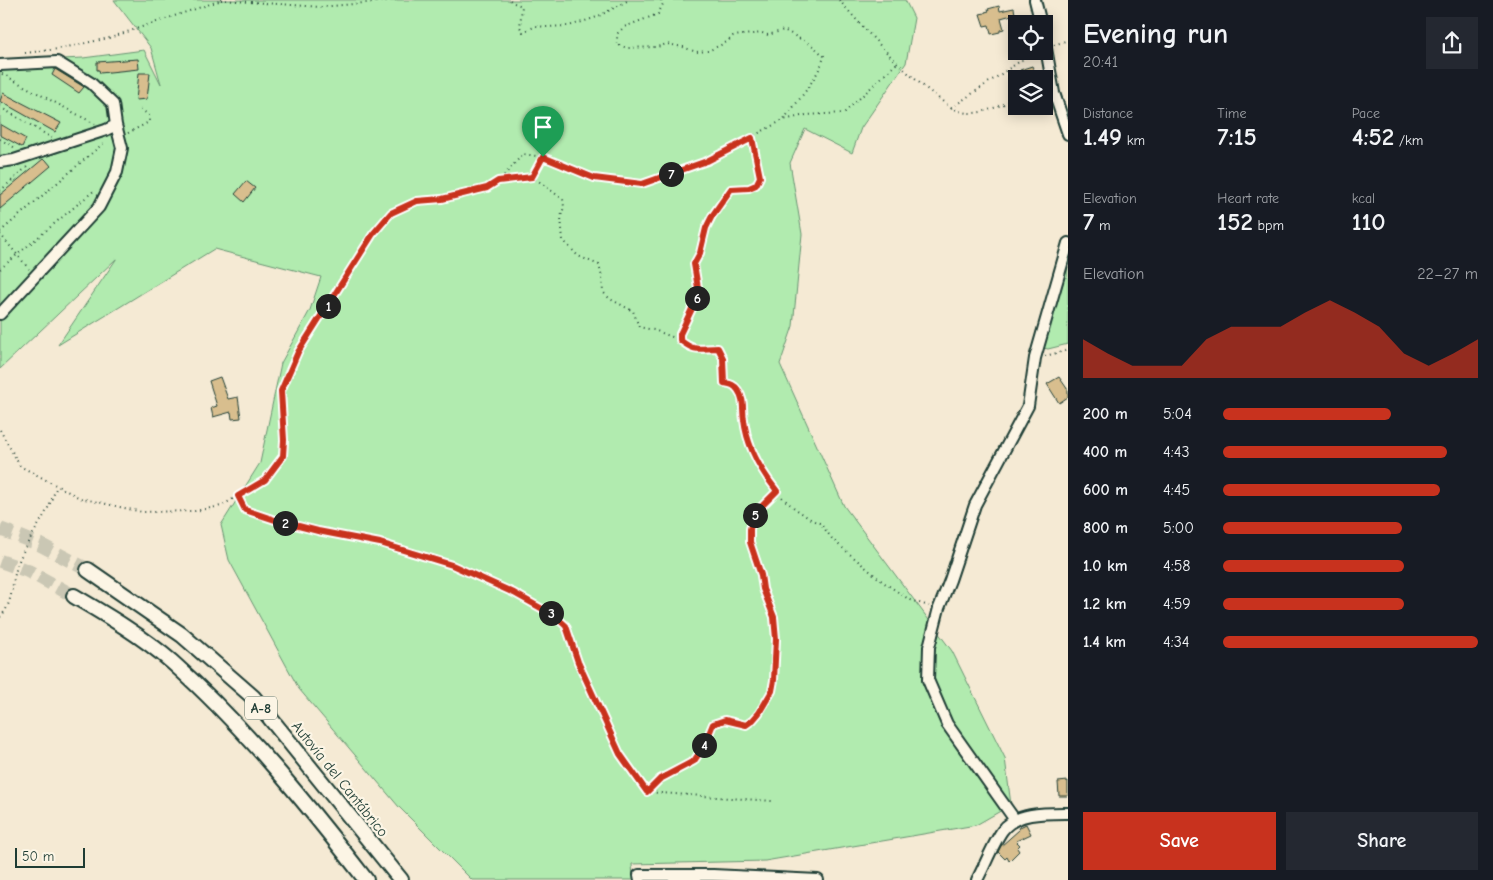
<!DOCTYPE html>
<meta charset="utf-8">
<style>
:root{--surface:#171b24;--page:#242831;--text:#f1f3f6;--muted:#9ea1a6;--accent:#c8321e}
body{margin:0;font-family:"Comic Neue",sans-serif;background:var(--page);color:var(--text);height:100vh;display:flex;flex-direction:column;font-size:19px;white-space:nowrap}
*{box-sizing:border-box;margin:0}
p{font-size:16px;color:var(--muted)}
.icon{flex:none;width:28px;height:28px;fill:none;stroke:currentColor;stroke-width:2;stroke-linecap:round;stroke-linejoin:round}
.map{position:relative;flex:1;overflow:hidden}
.details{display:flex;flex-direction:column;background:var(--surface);width:425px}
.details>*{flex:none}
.fabs{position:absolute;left:1008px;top:15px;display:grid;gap:10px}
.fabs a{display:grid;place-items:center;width:45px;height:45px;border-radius:0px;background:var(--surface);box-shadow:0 2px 12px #0003;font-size:25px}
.scale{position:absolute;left:15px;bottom:12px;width:70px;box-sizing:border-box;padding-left:5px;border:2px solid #1f3d34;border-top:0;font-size:14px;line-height:18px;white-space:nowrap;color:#1f3d34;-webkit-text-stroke:4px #fcf5e5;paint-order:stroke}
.pin{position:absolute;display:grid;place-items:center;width:42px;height:42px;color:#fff;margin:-51px -21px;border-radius:50% 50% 50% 0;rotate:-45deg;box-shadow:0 0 5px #0007}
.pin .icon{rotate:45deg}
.km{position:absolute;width:25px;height:25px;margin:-12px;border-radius:50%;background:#222;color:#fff;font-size:14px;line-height:25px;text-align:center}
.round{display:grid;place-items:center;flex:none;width:52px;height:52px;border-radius:0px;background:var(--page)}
.overview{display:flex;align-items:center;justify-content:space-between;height:85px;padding:0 15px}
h1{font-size:28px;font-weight:700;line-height:38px}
.figures{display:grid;grid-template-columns:repeat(3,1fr);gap:8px;height:85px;padding:5px 15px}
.figures div{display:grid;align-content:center}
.figures b{font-size:25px;font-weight:700}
.figures small{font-size:14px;font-weight:400}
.figures p{font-size:14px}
.chart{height:140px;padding:10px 15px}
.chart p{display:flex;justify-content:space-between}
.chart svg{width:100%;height:90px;margin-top:5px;fill:var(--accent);opacity:.7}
.primary-button{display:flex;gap:10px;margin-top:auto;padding:10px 15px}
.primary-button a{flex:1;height:58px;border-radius:0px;background:var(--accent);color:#fff;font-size:20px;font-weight:700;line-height:58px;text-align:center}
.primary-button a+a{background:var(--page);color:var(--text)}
ul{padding:0 15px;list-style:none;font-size:16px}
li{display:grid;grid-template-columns:80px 60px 1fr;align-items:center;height:38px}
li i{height:12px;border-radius:6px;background:var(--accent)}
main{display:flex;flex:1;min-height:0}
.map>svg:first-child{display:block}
.green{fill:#b1ebaf;stroke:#689472}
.building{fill:#d8be8e;stroke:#1f3d34}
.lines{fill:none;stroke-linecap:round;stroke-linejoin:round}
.highway-tunnel{stroke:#cac7b4;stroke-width:14;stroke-dasharray:14 7;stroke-linecap:butt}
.minor-casing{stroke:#1f3d34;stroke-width:14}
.highway-casing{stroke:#1f3d34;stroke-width:18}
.path{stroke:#1f3d34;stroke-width:2;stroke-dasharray:1 4;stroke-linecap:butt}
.minor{stroke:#fcf5e5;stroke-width:10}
.highway{stroke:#fcf5e5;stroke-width:14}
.route-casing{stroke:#fff;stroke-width:10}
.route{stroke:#c8321e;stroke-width:6}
.labels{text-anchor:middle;stroke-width:4.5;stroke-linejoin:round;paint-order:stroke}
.shield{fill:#fcf5e5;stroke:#617469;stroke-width:1}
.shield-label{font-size:14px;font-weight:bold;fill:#1f3d34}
.street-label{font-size:15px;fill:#1f3d34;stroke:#fcf5e5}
</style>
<main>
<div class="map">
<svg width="1068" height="880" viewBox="0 0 1068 880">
<rect width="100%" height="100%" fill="#f5ead4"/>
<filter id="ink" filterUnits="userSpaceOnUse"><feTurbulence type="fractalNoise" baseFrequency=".02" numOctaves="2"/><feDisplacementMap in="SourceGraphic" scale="10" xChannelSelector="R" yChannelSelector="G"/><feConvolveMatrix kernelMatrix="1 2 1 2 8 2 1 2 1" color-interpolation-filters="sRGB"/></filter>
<g filter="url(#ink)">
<path class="green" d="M 114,0 L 905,0 L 914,18 L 906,63 L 861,128 L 852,153 L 805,129 L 790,163 L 802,234 L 793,326 L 780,364 L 844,506 L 952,651 L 1005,758 L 1011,805 L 976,825 L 765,861 L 632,864 L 633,880 L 472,880 L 399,807 L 299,689 L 229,560 L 221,525 L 260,463 L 281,363 L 310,310 L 321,277 L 214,249 L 58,345 L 117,258 L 0,369 L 0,62 L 83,58 L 144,50 L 161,84 L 151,48 Z
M 1068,267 L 1068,344 L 1048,349 L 1043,348 Z"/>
<path class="building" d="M 999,6 L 1000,11 L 1014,8 L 1015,14 L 1001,18 L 1004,29 L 1000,30 L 1000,32 L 991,34 L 989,25 L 984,26 L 980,14 L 985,13 L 985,12 L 989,11 L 988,9 Z
M 138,59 L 139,69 L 100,73 L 99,70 L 97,70 L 97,62 Z
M 1032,66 L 1037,77 L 1023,79 L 1020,70 Z
M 55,69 L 84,87 L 79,93 L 52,75 Z
M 139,73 L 150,73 L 147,99 L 136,100 Z
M 3,93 L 61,123 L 55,132 L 0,101 Z
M 0,124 L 26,139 L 22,147 L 0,135 Z
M 43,159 L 45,161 L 46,160 L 51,166 L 0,209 L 0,195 Z
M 246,181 L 255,188 L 244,202 L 235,194 Z
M 220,377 L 228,399 L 238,397 L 241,418 L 232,419 L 231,412 L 213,417 L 211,408 L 217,406 L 209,381 Z
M 1059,377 L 1068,390 L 1068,397 L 1059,403 L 1047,384 Z
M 1068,781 L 1068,796 L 1059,796 L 1058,782 Z
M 1026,824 L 1031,834 L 1016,841 L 1020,845 L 1017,848 L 1019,851 L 1009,861 L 1007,857 L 1005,859 L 998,852 L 1001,846 L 1019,830 L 1018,828 Z"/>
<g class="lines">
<path class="highway-tunnel" d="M 0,529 L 41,545 L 88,570
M 0,561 L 28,571 L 74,596"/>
<g class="minor-casing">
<path id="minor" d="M 1035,0 L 1041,24
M 1044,37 L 1054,93 L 1068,134
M 0,65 L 57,62 L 91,83 L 113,104 L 116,125
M 0,162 L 14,160 L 106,130 L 116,125 L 122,148 L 117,172 L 99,207 L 0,314
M 1015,820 L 947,724 L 928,680 L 929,647 L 939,608 L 950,580 L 975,505 L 1028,406 L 1035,358 L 1068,243
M 640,880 L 639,875 L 713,875 L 818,880
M 977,880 C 985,865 993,844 1002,831 C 1015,812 1047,813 1068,813"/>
</g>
<g class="highway-casing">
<path id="highway" d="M 88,570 L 182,635 L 253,697 L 401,880
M 74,596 C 108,616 142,636 172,662 C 245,727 306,803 366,880"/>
</g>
<path class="path" d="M 221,0 L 321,7 L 397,0
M 510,0 L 514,3 L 522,6 L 520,27 L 523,32 L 536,26 L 546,27 L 569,26 L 582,22 L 597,17 L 629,0
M 661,0 L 663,4 L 658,14 L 624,27 L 618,33 L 616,44 L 627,48 L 657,47 L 667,44 L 683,47 L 696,52 L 708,51 L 727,42 L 733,36 L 762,33 L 768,35 L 784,30 L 813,46 L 824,56 C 820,75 796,104 783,120
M 839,0 C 869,34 896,65 932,93 C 942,101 954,112 968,113 C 986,114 1000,104 1016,100
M 1054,45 L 1068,40
M 25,53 L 58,49 L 109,38 L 222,0
M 2,74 L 95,124
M 0,107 L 52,138
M 951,108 L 1035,51
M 128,133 L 149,122 L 149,115 L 140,109
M 752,138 L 760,177 L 756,185 L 749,188 L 731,189 L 712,216 L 706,228 L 701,253 L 694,264 L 699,294 L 680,334 L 680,340 C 696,353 700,348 718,349 L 723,358 L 724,383 C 732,384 736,386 739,393 C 745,405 741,411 744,423 C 753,460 768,490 800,512 C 806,516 812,521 820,523 L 833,540 L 883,582 L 910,600 L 929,606
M 0,139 L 17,149
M 542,158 L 532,177 C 543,183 552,192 563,199 L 564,207 L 561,217 L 563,240 L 578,256 L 599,265 L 602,277 L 603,292 L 610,299 L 633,311 L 639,327 L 654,330 L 680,340
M 500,181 L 532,177
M 0,191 L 28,166
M 0,232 L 106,141
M 0,234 L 29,269
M 0,269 L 96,189
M 1045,356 L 1068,350
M 0,430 L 20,466 L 80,498 L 142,512 L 195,511 L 221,506 L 265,480 L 283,456 L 284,440 L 281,391 L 298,352 L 373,234 L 391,213 L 417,201 L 442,199 L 487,188 L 499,181 L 523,154 L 543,157 L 594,178 L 642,184 L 707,161 L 783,120 L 806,115 L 844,113 L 897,63
M 238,496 L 245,510 L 275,520 L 318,531 L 380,543 L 452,565 L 514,593 L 555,616 L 567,626 L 578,662 L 620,754 L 647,792 L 772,801
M 0,617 C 12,605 11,590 15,574 C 20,550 37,530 48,508 C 51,501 54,494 57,486
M 647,792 L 660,779 L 694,761 L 704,746 L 713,724 L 725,719 L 746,725 L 753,720 L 759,713 L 772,691 L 774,680 L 776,639 L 774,617 L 763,589 L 761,575 L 750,542 L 750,529 L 753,518 L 758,510 L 776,492"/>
<use href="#minor" class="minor"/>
<use href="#highway" class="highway"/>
</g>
</g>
<g class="lines" filter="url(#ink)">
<g class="route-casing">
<path id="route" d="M 752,138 L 760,177 L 756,185 L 749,188 L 731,189 L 712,216 L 706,228 L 700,253 L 694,264 L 699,294 L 680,334 L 680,340 C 696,353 700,348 718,348 L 723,358 L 724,383 C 730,384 734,384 738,390 C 745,400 742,409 744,420 C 747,446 761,471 777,491 L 758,510 L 753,518 L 750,529 L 750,542 L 761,575 L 763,589 L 774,617 L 776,639 L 774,680 L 772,691 L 759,713 L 753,720 L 746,725 L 725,720 L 713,724 L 704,746 L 694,761 L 660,779 L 647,792 L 620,754 L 578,662 L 566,626 L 555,616 L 514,593 L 452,565 L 380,543 L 318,531 L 275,520 L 245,510 L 238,496 L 265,480 L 283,456 L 284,440 L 281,391 L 298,352 L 373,234 L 391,213 L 417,201 L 442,199 L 487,188 L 498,181 L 532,177 L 543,157 L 594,178 L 642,184 L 707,161 Z"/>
</g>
<use href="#route" class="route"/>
</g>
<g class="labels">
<rect class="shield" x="245" y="696.5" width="32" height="23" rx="4"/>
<g class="shield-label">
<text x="261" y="713">A-8</text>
</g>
<g class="street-label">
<text transform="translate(340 779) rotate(51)" y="5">Autovía del Cantábrico</text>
</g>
</g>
</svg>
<div class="fabs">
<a><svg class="icon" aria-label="locate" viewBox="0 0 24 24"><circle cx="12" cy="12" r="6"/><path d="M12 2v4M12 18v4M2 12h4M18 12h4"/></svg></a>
<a><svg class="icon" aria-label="layers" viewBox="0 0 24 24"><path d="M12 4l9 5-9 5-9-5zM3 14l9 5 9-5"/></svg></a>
</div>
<div class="scale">50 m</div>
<div class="pin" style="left:543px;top:157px;background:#1e9e55"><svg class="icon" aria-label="arrive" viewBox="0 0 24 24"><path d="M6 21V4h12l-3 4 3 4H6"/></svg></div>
<b class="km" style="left:328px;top:306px">1</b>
<b class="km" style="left:285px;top:523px">2</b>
<b class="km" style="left:551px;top:613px">3</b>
<b class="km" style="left:704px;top:745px">4</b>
<b class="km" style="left:755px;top:515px">5</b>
<b class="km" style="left:697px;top:298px">6</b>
<b class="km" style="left:671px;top:174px">7</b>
</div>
<section class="details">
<div class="overview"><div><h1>Evening run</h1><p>20:41</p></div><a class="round"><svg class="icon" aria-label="share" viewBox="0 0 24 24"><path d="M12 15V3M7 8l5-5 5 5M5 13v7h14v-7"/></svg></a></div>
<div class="figures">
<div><p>Distance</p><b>1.49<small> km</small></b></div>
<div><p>Time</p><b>7:15</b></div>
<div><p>Pace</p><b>4:52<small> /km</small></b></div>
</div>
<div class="figures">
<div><p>Elevation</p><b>7<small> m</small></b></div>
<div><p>Heart rate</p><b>152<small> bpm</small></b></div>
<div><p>kcal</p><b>110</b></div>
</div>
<div class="chart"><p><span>Elevation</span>22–27 m</p>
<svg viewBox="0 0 160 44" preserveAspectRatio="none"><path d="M0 44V25L10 32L20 38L30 38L40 38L50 25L60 19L70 19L80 19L90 12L100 6L110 12L120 19L130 32L140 38L150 32L160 25V44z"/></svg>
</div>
<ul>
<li><b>200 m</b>5:04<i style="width:66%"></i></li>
<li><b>400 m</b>4:43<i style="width:88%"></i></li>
<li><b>600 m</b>4:45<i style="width:85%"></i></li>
<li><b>800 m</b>5:00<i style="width:70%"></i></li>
<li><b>1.0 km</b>4:58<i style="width:71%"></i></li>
<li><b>1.2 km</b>4:59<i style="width:71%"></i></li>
<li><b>1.4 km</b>4:34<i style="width:100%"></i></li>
</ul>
<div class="primary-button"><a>Save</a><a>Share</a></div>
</section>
</main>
